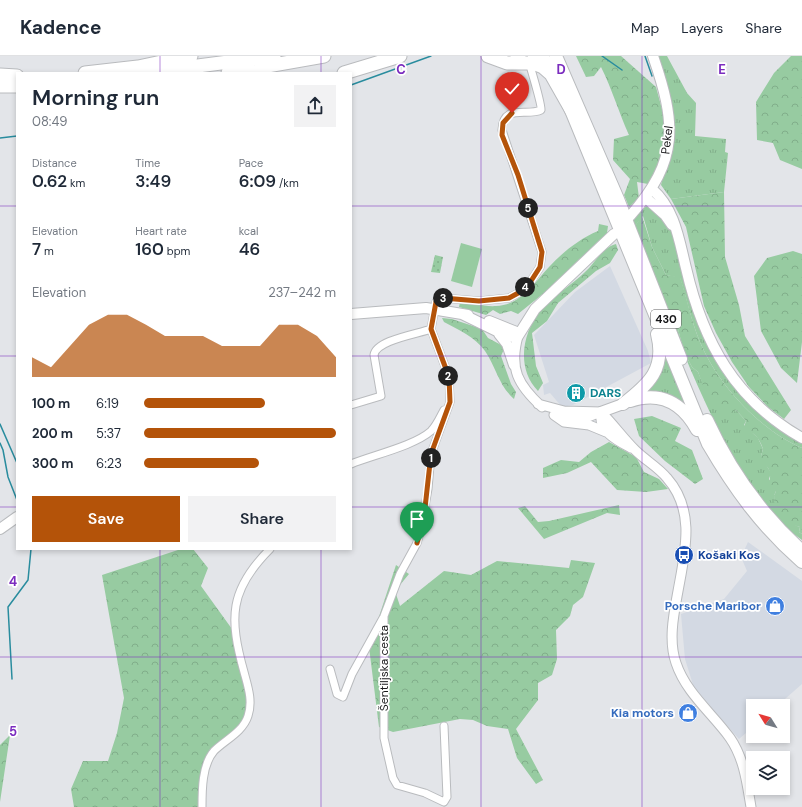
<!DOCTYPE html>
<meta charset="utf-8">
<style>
:root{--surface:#fff;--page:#f2f2f3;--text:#1f2937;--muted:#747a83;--line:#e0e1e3;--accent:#b45309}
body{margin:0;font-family:"DM Sans",sans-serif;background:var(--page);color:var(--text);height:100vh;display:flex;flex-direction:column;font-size:15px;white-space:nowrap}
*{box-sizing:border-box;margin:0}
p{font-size:13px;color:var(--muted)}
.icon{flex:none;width:22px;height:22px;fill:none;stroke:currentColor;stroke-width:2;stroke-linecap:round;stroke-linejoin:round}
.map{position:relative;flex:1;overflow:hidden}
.sheet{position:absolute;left:16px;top:16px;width:336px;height:478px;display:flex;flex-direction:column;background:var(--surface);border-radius:0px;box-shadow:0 2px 6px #0003}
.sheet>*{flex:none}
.needle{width:26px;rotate:307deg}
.fabs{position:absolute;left:746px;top:643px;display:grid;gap:8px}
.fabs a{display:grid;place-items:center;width:44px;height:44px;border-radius:0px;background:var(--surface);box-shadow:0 2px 6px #0003;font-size:20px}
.pin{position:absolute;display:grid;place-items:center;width:34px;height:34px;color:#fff;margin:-41px -17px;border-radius:50% 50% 50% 0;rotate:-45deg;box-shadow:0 0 4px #0007}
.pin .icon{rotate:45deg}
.km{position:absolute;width:20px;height:20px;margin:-10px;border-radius:50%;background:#222;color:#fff;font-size:11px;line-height:20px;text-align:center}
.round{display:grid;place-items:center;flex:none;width:42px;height:42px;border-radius:0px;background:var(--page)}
.headline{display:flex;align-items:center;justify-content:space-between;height:68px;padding:0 16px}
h1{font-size:22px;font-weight:600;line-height:30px}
.figures{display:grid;grid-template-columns:repeat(3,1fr);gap:6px;height:68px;padding:4px 16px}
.figures div{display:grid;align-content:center}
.figures b{font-size:17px;font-weight:600}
.figures small{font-size:11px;font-weight:400}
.figures p{font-size:11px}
.chart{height:112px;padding:8px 16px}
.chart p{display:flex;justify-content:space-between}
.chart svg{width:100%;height:72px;margin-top:4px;fill:var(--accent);opacity:.7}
.primary-button{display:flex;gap:8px;margin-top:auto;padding:8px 16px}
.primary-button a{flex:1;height:46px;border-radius:0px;background:var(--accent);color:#fff;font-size:16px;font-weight:600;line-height:46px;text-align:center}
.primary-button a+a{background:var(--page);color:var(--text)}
ul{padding:0 16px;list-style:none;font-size:13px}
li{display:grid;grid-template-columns:64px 48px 1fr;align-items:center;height:30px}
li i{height:10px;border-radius:5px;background:var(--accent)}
header{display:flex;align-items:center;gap:24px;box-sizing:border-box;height:56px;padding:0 20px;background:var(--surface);border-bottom:1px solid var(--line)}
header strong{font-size:19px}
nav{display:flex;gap:22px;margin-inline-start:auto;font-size:14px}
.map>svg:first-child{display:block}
.built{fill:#d3d9e3}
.grass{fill:url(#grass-tufts)}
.forest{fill:url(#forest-crowns)}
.park{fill:url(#park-dots)}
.pitch{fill:#97cba1}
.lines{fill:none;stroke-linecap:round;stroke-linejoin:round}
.stream{stroke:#298c9e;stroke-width:1.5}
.minor-casing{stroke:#b9bbbe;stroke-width:9}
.tertiary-casing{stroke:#b9bbbe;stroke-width:11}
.secondary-casing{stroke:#b9bbbe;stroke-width:12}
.primary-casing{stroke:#b9bbbe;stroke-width:13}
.trunk-casing{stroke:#b9bbbe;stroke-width:14}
.motorway-casing{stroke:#b9bbbe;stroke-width:15}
.minor{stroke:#fff;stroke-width:7}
.tertiary{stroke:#fff;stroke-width:9}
.secondary{stroke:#fff;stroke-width:10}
.primary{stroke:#fff;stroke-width:11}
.trunk{stroke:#fff;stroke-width:12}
.motorway{stroke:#fff;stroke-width:13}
.route-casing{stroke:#fff;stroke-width:8}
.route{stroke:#b45309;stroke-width:5}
.grid{fill:none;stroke:#7b2cbf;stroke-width:1;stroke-opacity:0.55}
.labels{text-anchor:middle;stroke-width:3.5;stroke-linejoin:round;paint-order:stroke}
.shield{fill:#fff;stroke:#5d5d5f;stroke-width:1}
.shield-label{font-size:11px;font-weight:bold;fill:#18181a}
.street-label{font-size:12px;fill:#18181a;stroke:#fff}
.culture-label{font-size:12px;font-weight:bold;fill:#0d838f;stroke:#fff;text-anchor:start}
.transit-label{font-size:12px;font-weight:bold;fill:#164399;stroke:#fff;text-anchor:start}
.shop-label{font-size:12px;font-weight:bold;fill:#366cbe;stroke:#fff;text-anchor:end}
.grid-label{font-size:13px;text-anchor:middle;font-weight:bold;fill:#7b2cbf;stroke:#fff;stroke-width:3.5;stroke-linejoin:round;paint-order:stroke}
</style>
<header>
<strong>Kadence</strong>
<nav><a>Map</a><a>Layers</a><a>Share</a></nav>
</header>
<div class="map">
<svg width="802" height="751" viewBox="0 0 802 751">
<defs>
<pattern id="grass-tufts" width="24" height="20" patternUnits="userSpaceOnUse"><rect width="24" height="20" fill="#97cba1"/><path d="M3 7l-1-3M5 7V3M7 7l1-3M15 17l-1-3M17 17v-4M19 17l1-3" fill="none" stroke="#81ae8a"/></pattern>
<pattern id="forest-crowns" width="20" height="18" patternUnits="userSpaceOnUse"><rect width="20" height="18" fill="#97cba1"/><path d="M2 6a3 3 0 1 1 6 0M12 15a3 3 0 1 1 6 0" fill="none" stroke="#81ae8a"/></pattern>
<pattern id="park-dots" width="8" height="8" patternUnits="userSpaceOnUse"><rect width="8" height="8" fill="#97cba1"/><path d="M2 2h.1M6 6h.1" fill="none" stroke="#81ae8a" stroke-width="1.8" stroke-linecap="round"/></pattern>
</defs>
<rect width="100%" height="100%" fill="#e3e5e9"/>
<path class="built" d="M 610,210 L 648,295 L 651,307 L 573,349 L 562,351 L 550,337 L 544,339 L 543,329 L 549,326 L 534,279 L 575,236 Z
M 748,486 L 802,525 L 802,628 L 777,650 L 753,650 L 753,671 L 739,683 L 694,632 L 685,603 L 681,558 L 724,543 L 747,515 L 741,501 Z"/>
<path class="grass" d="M 658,0 L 667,0 L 687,37 L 696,47 L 695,80 L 726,83 L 725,96 L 728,97 L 724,136 L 671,143 L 661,129 L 674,67 L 671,45 Z
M 649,149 C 655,155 666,163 670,171 C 675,180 677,192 680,203 C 685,221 690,240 695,259 C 711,312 752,362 802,387 L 802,392 C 759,373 718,329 700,286 C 691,265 687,243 680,222 L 666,219 L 652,191 L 643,160 L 635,170 L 670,258 L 678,273 L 684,296 L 692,311 L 698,316 L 703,328 L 730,358 L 736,354 L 746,365 L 744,369 L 758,382 L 763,393 L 761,400 L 771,417 L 769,423 L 776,436 L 774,439 C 775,451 789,468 800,471 L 799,476 L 802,478 L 802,484 C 756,452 729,397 706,348 C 678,288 656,226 632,164 L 642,153 Z
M 663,292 L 689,356 L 640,340 Z"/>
<path class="forest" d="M 576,0 L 621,0 L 656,31 L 666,68 L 662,101 L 648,128 L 637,126 L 639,142 L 629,151 L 624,139 L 630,123 L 613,104 L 614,83 L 629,79 C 619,57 612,33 601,11 L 594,20 L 586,21 Z
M 791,0 L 802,0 L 802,113 L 780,104 L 773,87 L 757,84 L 756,46 L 774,17 Z
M 724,136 L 725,201 L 739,249 L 745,280 L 791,354 L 784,363 L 768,351 L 749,331 L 732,306 L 716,277 L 704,250 L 686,171 L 671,143 Z
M 642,160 L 652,191 L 666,219 L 680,221 C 687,242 691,265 700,286 C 718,329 759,373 802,392 L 802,478 L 799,476 L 800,471 L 793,469 L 775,455 L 774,439 L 776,436 L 769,428 C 771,420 771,411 762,407 L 761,400 L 763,393 C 759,382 755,376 743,374 L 746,365 L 736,354 L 727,362 L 708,343 L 698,316 L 692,311 L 684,296 L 678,273 L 670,258 L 635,170 Z
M 599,168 L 608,170 L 607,177 L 544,237 L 518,258 L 511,255 L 500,258 L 493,254 L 486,259 L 459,251 L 460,246 C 472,246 484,251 496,250 C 521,249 534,227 549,211 C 563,196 579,183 598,175 Z
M 616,188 L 618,194 L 610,207 L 596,215 L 558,247 L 547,265 L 532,277 L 536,310 L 543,327 L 538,335 C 516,312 522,277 541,254 C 554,239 572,229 585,216 C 595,207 603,191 616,188 Z
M 793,195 L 802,198 L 802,286 L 797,327 L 781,312 L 761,275 L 754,220 L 767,202 Z
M 442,262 L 452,263 L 482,273 L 488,282 L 505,291 L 501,300 L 511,328 L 516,336 L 514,343 C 499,330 496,311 485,295 C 475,281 459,274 444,266 Z
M 652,360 L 681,372 L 675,385 L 692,394 L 703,423 L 695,428 L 665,405 L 639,380 L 634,363 Z
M 609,386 L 636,401 L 644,416 L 659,423 L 668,433 L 646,436 L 617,434 L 591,406 L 567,417 L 543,422 L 543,412 L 561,404 L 579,406 L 591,396 Z
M 619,449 L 620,459 L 607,457 L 544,483 L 518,452 L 525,450 L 538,466 L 549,465 Z
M 181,493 L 193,493 L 208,512 L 201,530 L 232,573 L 236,600 L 250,642 L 246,661 L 241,670 L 212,695 L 204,713 L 201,751 L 74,751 L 71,733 L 83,705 L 108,705 L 117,677 L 124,642 L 102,519 Z
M 571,504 L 595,507 L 583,541 L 573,549 L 570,560 L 556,574 L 557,603 L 552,619 L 538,627 L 538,644 L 516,673 L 543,724 L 536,728 L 517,702 L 508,673 L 487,670 L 473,664 L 460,663 L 393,676 L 379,671 L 369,591 L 396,509 L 409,518 L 395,535 L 400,550 L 444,515 L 471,519 L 497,505 L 569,512 Z
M 10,679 L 0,746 L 0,689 Z"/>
<path class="park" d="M 435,199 L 443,201 L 440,217 L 431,216 Z"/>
<path class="pitch" d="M 461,187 L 482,193 L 472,231 L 451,225 Z"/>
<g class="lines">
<path class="stream" d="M 602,0 L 622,14
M 645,0 L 652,20
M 351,29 L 431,0
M 0,82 L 17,80
M 0,368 L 17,407
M 0,387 L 3,394 L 8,421 L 17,444
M 12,623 L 8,551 L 28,524 L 31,493"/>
<g class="minor-casing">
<path id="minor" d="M 351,349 L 381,340 L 374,299 C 376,284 418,278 431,273
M 351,408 C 373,399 414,390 431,375 C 437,369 440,361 444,354
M 330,613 L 337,638 L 343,641 L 352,618 L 383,562
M 444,670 L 447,741 L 444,746 L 425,737 L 397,729 L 393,722 L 384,682 L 384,560 L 400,518 L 417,487 L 421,473 L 428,433 L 431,398 L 450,346 L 449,321 L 431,273 L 436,246 L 443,242 L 479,245 L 509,242 L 520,236 L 531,225 L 540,211 L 542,196 L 502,74 C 503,47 527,61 541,54 C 542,50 533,20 531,13
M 202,751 C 202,734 202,709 214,695 C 225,684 243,676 248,660 C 253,645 248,631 244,616 C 229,562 229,534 270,493"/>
</g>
<g class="tertiary-casing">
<path id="tertiary" d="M 518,280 C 509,313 518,329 542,351
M 538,348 L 564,355 L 601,356 C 613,368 623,382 635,394 C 645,404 658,411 667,422 C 696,455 685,496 678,535 C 674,557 668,584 676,607 C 686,637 712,657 730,682 C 744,702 747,727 751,751
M 601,356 C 598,375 616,384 631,392
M 554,359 L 564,366 L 589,369 L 606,376
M 566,361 L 588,361 L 598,357"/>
</g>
<g class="secondary-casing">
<path id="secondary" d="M 652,133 C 675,153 679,184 686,212 C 703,286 735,344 802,382
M 646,142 L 665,159 L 672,169
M 630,160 C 680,104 676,67 653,0
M 351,258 L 426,252 L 468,259
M 462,258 L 509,281 L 518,280 L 535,253 L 614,178
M 489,265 L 519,277
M 499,278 L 507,288 L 514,309
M 601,356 L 623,348
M 0,473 L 17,461"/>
</g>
<g class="primary-casing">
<path id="primary" d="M 516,0 L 520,0"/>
</g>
<g class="trunk-casing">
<path id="trunk" d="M 534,0 L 546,5 L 557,21
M 556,0 L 618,143 L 681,303
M 568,47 L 708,388 C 735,434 762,471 802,506
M 630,345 C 660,335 682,346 697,374
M 623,348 C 649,328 666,313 657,278
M 707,364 C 730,414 761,458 802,495"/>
</g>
<g class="motorway-casing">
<path id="motorway" d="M 488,0 L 507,7 L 533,7 L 543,11 L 551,18 L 572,55
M 85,17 L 138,11 L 191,0
M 144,17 L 274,0
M 228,17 L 324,0
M 344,17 L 400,0
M 0,19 L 17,20
M 0,30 L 17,30"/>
</g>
<use href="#minor" class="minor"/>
<use href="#tertiary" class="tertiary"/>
<use href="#secondary" class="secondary"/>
<use href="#primary" class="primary"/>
<use href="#trunk" class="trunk"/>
<use href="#motorway" class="motorway"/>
</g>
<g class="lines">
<g class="route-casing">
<path id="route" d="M 417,487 L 424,461 L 431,398 L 450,346 L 449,321 L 431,273 L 436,246 L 443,242 L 479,245 L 509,242 L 520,236 L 531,225 L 540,211 L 542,196 L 518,119 L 502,79 L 503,67 L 512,57"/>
</g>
<use href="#route" class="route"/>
</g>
<path class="grid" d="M 160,0 L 160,17M 321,0 L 321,17M 481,0 L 481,751M 642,0 L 642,751M 0,150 L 17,150M 351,150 L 802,150M 0,300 L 17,300M 351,300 L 802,300M 0,451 L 17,451M 351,451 L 802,451M 160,493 L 160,751M 321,493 L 321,751M 0,601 L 802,601"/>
<defs>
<g id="building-disc" transform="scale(1)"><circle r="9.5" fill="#0f9aa8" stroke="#fff"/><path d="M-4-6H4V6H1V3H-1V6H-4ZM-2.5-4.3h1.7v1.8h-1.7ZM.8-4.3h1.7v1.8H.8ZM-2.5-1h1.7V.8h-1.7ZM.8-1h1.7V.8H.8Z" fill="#fff"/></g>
<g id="bus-disc" transform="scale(1)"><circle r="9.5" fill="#1a4fb4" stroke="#fff"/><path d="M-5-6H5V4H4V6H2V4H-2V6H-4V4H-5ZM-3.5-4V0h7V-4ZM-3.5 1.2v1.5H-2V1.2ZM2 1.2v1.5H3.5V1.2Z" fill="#fff"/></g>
<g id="shop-disc" transform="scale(1)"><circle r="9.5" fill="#3f7fe0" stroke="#fff"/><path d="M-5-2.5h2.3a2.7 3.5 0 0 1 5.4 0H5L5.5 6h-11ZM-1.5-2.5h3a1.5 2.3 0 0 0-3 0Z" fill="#fff"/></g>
</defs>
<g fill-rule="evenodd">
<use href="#building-disc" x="576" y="337"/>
<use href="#bus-disc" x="684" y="499"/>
<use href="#shop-disc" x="775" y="550"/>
<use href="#shop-disc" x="688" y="657"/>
</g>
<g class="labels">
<rect class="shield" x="651" y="254" width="30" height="18" rx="3"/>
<g class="shield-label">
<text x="666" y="267">430</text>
</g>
<g class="street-label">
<text transform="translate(667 84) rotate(-83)" y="4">Pekel</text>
<text transform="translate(384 612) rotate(-90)" y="4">Šentiljska cesta</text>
</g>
<g class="culture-label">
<text x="590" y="341">DARS</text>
</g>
<g class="transit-label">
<text x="698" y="503">Košaki Kos</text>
</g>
<g class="shop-label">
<text x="761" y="554">Porsche Maribor</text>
<text x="674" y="661">Kia motors</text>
</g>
</g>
<g class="grid-label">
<text x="401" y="18">C</text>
<text x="561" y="18">D</text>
<text x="722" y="18">E</text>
<text x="13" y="530">4</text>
<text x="13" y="680">5</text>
</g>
</svg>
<div class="fabs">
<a><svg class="needle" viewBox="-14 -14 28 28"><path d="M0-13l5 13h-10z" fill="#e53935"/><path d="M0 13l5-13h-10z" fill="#747a83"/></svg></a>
<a><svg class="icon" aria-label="layers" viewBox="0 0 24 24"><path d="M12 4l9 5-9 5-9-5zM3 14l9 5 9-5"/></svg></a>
</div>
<div class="pin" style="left:417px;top:487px;background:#1e9e55"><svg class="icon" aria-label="arrive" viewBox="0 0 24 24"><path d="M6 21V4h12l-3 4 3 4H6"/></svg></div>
<div class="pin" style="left:512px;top:57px;background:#d93025"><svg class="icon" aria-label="check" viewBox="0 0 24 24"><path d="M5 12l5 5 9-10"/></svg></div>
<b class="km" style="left:431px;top:402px">1</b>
<b class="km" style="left:448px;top:320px">2</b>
<b class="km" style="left:443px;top:242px">3</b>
<b class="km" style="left:525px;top:231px">4</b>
<b class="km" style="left:528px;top:152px">5</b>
<section class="sheet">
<div class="headline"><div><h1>Morning run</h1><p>08:49</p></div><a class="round"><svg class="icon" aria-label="share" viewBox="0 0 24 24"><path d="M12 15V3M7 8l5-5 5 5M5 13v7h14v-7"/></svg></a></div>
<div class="figures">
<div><p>Distance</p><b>0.62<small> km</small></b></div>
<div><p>Time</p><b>3:49</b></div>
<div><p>Pace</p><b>6:09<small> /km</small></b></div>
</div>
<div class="figures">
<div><p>Elevation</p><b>7<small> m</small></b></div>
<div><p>Heart rate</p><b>160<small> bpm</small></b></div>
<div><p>kcal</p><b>46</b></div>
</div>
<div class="chart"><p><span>Elevation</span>237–242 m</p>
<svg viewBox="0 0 160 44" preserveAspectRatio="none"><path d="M0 44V32L10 38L20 25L30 12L40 6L50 6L60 12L70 19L80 19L90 19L100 25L110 25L120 25L130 12L140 12L150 19L160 32V44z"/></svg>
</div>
<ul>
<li><b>100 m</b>6:19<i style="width:63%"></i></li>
<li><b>200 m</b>5:37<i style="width:100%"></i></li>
<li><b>300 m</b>6:23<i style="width:60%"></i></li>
</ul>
<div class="primary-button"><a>Save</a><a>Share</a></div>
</section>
</div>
